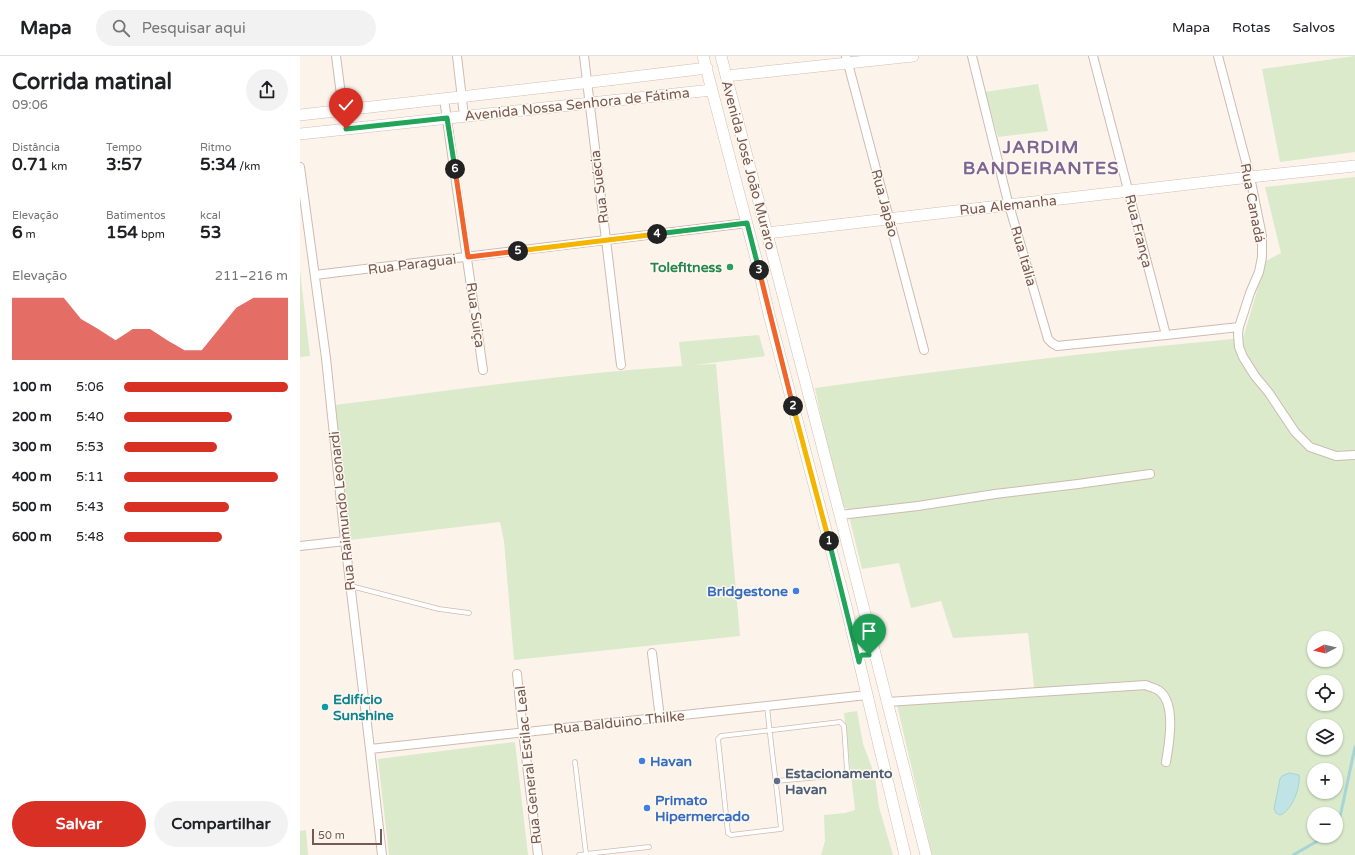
<!DOCTYPE html>
<html lang="pt">
<meta charset="utf-8">
<style>
:root{--surface:#fff;--page:#f2f2f2;--text:#202124;--muted:#757577;--line:#e0e0e0;--accent:#d93025}
body{margin:0;font-family:"Varela Round",sans-serif;background:var(--page);color:var(--text);height:100vh;display:flex;flex-direction:column;font-size:15px;white-space:nowrap}
*{box-sizing:border-box;margin:0}
p{font-size:13px;color:var(--muted)}
.icon{flex:none;width:22px;height:22px;fill:none;stroke:currentColor;stroke-width:2;stroke-linecap:round;stroke-linejoin:round}
.map{position:relative;flex:1;overflow:hidden}
.panel{display:flex;flex-direction:column;background:var(--surface);width:300px}
.panel>*{flex:none}
.needle{width:26px;rotate:263deg}
.controls{position:absolute;left:1007px;top:575px;display:grid;gap:8px}
.controls a{display:grid;place-items:center;width:36px;height:36px;border-radius:50%;background:var(--surface);box-shadow:0 1px 3px #0004;font-size:20px}
.scale{position:absolute;left:12px;bottom:10px;width:70px;box-sizing:border-box;padding-left:4px;border:2px solid #77594f;border-top:0;font-size:11px;line-height:14px;white-space:nowrap;color:#77594f;-webkit-text-stroke:3px #fef8f2;paint-order:stroke}
.pin{position:absolute;display:grid;place-items:center;width:34px;height:34px;color:#fff;margin:-41px -17px;border-radius:50% 50% 50% 0;rotate:-45deg;box-shadow:0 0 4px #0007}
.pin .icon{rotate:45deg}
.km{position:absolute;width:20px;height:20px;margin:-10px;border-radius:50%;background:#222;color:#fff;font-size:11px;line-height:20px;text-align:center}
.round{display:grid;place-items:center;flex:none;width:42px;height:42px;border-radius:21px;background:var(--page)}
.head{display:flex;align-items:center;justify-content:space-between;height:68px;padding:0 12px}
h1{font-size:22px;font-weight:700;line-height:30px}
.figures{display:grid;grid-template-columns:repeat(3,1fr);gap:6px;height:68px;padding:4px 12px}
.figures div{display:grid;align-content:center}
.figures b{font-size:17px;font-weight:700}
.figures small{font-size:11px;font-weight:400}
.figures p{font-size:11px}
.chart{height:112px;padding:8px 12px}
.chart p{display:flex;justify-content:space-between}
.chart svg{width:100%;height:72px;margin-top:4px;fill:var(--accent);opacity:.7}
.button{display:flex;gap:8px;margin-top:auto;padding:8px 12px}
.button a{flex:1;height:46px;border-radius:24px;background:var(--accent);color:#fff;font-size:16px;font-weight:700;line-height:46px;text-align:center}
.button a+a{background:var(--page);color:var(--text)}
ul{padding:0 12px;list-style:none;font-size:13px}
li{display:grid;grid-template-columns:64px 48px 1fr;align-items:center;height:30px}
li i{height:10px;border-radius:5px;background:var(--accent)}
header{display:flex;align-items:center;gap:24px;box-sizing:border-box;height:56px;padding:0 20px;background:var(--surface);border-bottom:1px solid var(--line)}
header strong{font-size:19px}
nav{display:flex;gap:22px;margin-inline-start:auto;font-size:14px}
.search{width:280px;height:36px;background:var(--page);display:flex;align-items:center;gap:10px;box-sizing:border-box;padding:0 14px;border-radius:22px;color:var(--muted);font-size:15px}
main{display:flex;flex:1;min-height:0}
.map>svg:first-child{display:block}
.green{fill:#daeaca;fill-rule:evenodd}
.water{fill:#c0e4e6;stroke:#a6d4d7}
.lines{fill:none;stroke-linecap:round;stroke-linejoin:round}
.stream{stroke:#a6d4d7;stroke-width:3}
.lane-casing{stroke:#cebbb1;stroke-width:5.5}
.street-casing{stroke:#cebbb1;stroke-width:10}
.secondary-casing{stroke:#d4bdb1;stroke-width:12}
.lane{stroke:#fff;stroke-width:4}
.street{stroke:#fff;stroke-width:8}
.secondary{stroke:#fff;stroke-width:11}
.split-1-casing{stroke:#fff;stroke-width:8}
.split-2-casing{stroke:#fff;stroke-width:8}
.split-3-casing{stroke:#fff;stroke-width:8}
.split-4-casing{stroke:#fff;stroke-width:8}
.split-5-casing{stroke:#fff;stroke-width:8}
.split-6-casing{stroke:#fff;stroke-width:8}
.split-7-casing{stroke:#fff;stroke-width:8}
.split-1{stroke:#22a559;stroke-width:5}
.split-2{stroke:#f5b400;stroke-width:5}
.split-3{stroke:#f0652b;stroke-width:5}
.split-4{stroke:#22a559;stroke-width:5}
.split-5{stroke:#f5b400;stroke-width:5}
.split-6{stroke:#f0652b;stroke-width:5}
.split-7{stroke:#22a559;stroke-width:5}
.leisure-dot{fill:#2e9e5b;stroke:#fef8f2;stroke-width:1.5}
.shop-dot{fill:#3f7fe0;stroke:#fef8f2;stroke-width:1.5}
.culture-dot{fill:#0f9aa8;stroke:#fef8f2;stroke-width:1.5}
.service-dot{fill:#5c6f8a;stroke:#fef8f2;stroke-width:1.5}
.labels{text-anchor:middle;stroke-width:3;stroke-linejoin:round;paint-order:stroke}
.street-label{font-size:14px;fill:#77594f;stroke:#fef8f2}
.leisure-label{font-size:14px;font-weight:bold;fill:#27864d;stroke:#fef8f2;text-anchor:end}
.shop-label{font-size:14px;font-weight:bold;fill:#366cbe;stroke:#fef8f2;text-anchor:start}
.culture-label{font-size:14px;font-weight:bold;fill:#0d838f;stroke:#fef8f2;text-anchor:start}
.service-label{font-size:14px;font-weight:bold;fill:#4e5e75;stroke:#fef8f2;text-anchor:start}
.district-label{font-size:18px;font-weight:bold;letter-spacing:1px;fill:#7f6692;stroke:#fef8f2}
</style>
<header>
<strong>Mapa</strong>
<div class="search"><svg class="icon" aria-label="search" viewBox="0 0 24 24"><circle cx="10" cy="10" r="6"/><path d="M15 15l6 6"/></svg>Pesquisar aqui</div>
<nav><a>Mapa</a><a>Rotas</a><a>Salvos</a></nav>
</header>
<main>
<section class="panel">
<div class="head"><div><h1>Corrida matinal</h1><p>09:06</p></div><a class="round"><svg class="icon" aria-label="share" viewBox="0 0 24 24"><path d="M12 15V3M7 8l5-5 5 5M5 13v7h14v-7"/></svg></a></div>
<div class="figures">
<div><p>Distância</p><b>0.71<small> km</small></b></div>
<div><p>Tempo</p><b>3:57</b></div>
<div><p>Ritmo</p><b>5:34<small> /km</small></b></div>
</div>
<div class="figures">
<div><p>Elevação</p><b>6<small> m</small></b></div>
<div><p>Batimentos</p><b>154<small> bpm</small></b></div>
<div><p>kcal</p><b>53</b></div>
</div>
<div class="chart"><p><span>Elevação</span>211–216 m</p>
<svg viewBox="0 0 160 44" preserveAspectRatio="none"><path d="M0 44V6L10 6L20 6L30 6L40 19L50 25L60 32L70 25L80 25L90 32L100 38L110 38L120 25L130 12L140 6L150 6L160 6V44z"/></svg>
</div>
<ul>
<li><b>100 m</b>5:06<i style="width:100%"></i></li>
<li><b>200 m</b>5:40<i style="width:66%"></i></li>
<li><b>300 m</b>5:53<i style="width:57%"></i></li>
<li><b>400 m</b>5:11<i style="width:94%"></i></li>
<li><b>500 m</b>5:43<i style="width:64%"></i></li>
<li><b>600 m</b>5:48<i style="width:60%"></i></li>
</ul>
<div class="button"><a>Salvar</a><a>Compartilhar</a></div>
</section>
<div class="map">
<svg width="1055" height="799" viewBox="0 0 1055 799">
<rect width="100%" height="100%" fill="#fcf4eb"/>
<path class="green" d="M 1055,0 L 1055,96 L 980,106 L 962,13 Z
M 738,28 L 748,75 L 698,81 L 685,36 Z
M 1055,121 L 1055,799 L 632,799 L 597,649 L 735,639 L 728,577 L 653,582 L 641,545 L 611,552 L 599,507 L 562,513 L 547,452 L 540,452 L 515,332 C 658,312 800,295 943,282 L 966,205 L 981,197 L 965,131 ZM 1014,582 L 1036,582 L 1036,604 L 1014,604 ZM 1014,626 L 1036,626 L 1036,648 L 1014,648 ZM 1014,670 L 1036,670 L 1036,692 L 1014,692 ZM 1014,714 L 1036,714 L 1036,736 L 1014,736 ZM 1014,758 L 1036,758 L 1036,780 L 1014,780 Z
M 0,215 L 10,300 L 0,301 Z
M 459,279 L 465,300 L 394,309 L 416,308 L 440,580 L 214,604 L 204,485 L 200,466 L 50,484 L 35,349 C 150,334 266,318 382,310 L 379,286 Z
M 557,655 L 563,688 L 575,720 L 579,751 L 593,799 L 521,799 L 525,785 L 524,759 L 545,757 L 555,754 L 544,657 Z
M 215,686 L 228,799 L 89,799 L 78,703 Z
M 6,774 L 8,799 L 0,799 L 0,775 Z"/>
<path class="water" d="M 989,717 L 999,719 C 1001,730 992,755 980,759 L 976,757 L 974,753 L 980,723 L 982,720 Z"/>
<g class="lines">
<path class="stream" d="M 1036,766 L 1040,761 L 1055,691
M 993,799 L 1021,783 L 1024,780"/>
<g class="lane-casing">
<path id="lane" d="M 51,530 L 139,553 L 169,557
M 467,650 C 471,691 477,732 481,773 L 431,779 L 428,777 L 418,683 L 421,680 L 540,666 L 544,670 L 547,714 L 543,719 L 476,725
M 275,706 L 286,798 L 279,799
M 286,798 L 349,791"/>
</g>
<g class="street-casing">
<path id="street" d="M 36,0 L 43,54
M 157,0 L 164,60
M 284,0 L 321,309
M 546,0 L 624,294
M 672,0 L 707,142 L 748,283 L 752,287 L 757,290 L 866,279
M 793,0 L 866,279 L 939,271
M 918,0 L 950,121 L 962,180 L 962,201 L 959,216 L 950,237 L 939,271 L 938,278 L 939,291 L 943,301 L 955,320 L 969,337 L 995,376 L 1010,391 L 1036,400 L 1055,399
M 144,43 L 183,314
M 0,111 L 26,302 L 45,485 L 70,693 L 82,799
M 15,219 L 447,167
M 540,459 L 618,450 L 695,438 L 778,428 L 850,418
M 0,490 L 45,485
M 352,597 L 360,662
M 217,618 L 223,676 L 238,799
M 587,646 L 846,629 C 849,631 855,632 858,634 C 877,646 869,688 866,706
M 70,693 L 567,639"/>
</g>
<g class="secondary-casing">
<path id="secondary" d="M 403,0 L 458,210 L 469,258 L 546,550 L 605,799
M 421,0 L 540,459 L 626,799
M 426,20 L 613,0
M 0,59 L 300,25 L 407,12
M 0,78 L 412,34
M 467,177 L 950,121 L 1055,110"/>
</g>
<use href="#lane" class="lane"/>
<use href="#street" class="street"/>
<use href="#secondary" class="secondary"/>
</g>
<g class="lines">
<g class="split-1-casing">
<path id="split-1" d="M 529,485 L 559,606 L 560,601 L 562,599 L 569,599"/>
</g>
<g class="split-2-casing">
<path id="split-2" d="M 493,350 L 529,485"/>
</g>
<g class="split-3-casing">
<path id="split-3" d="M 459,214 L 493,350"/>
</g>
<g class="split-4-casing">
<path id="split-4" d="M 357,178 L 447,167 L 459,214"/>
</g>
<g class="split-5-casing">
<path id="split-5" d="M 218,195 L 357,178"/>
</g>
<g class="split-6-casing">
<path id="split-6" d="M 155,113 L 168,201 L 218,195"/>
</g>
<g class="split-7-casing">
<path id="split-7" d="M 46,73 L 147,62 L 155,113"/>
</g>
<use href="#split-1" class="split-1"/>
<use href="#split-2" class="split-2"/>
<use href="#split-3" class="split-3"/>
<use href="#split-4" class="split-4"/>
<use href="#split-5" class="split-5"/>
<use href="#split-6" class="split-6"/>
<use href="#split-7" class="split-7"/>
</g>
<circle class="leisure-dot" cx="430" cy="211" r="4"/>
<g class="shop-dot">
<circle cx="496" cy="535" r="4"/>
<circle cx="342" cy="705" r="4"/>
<circle cx="347" cy="752" r="4"/>
</g>
<circle class="culture-dot" cx="25" cy="651" r="4"/>
<circle class="service-dot" cx="477" cy="725" r="4"/>
<g class="labels">
<g class="street-label">
<text transform="translate(277 48) rotate(-6)" y="5">Avenida Nossa Senhora de Fátima</text>
<text transform="translate(449 109) rotate(75)" y="5">Avenida José João Muraro</text>
<text transform="translate(299 131) rotate(-97)" y="5">Rua Suécia</text>
<text transform="translate(585 147) rotate(75)" y="5">Rua Japão</text>
<text transform="translate(953 147) rotate(79)" y="5">Rua Canadá</text>
<text transform="translate(708 149) rotate(-6)" y="5">Rua Alemanha</text>
<text transform="translate(839 175) rotate(76)" y="5">Rua França</text>
<text transform="translate(724 200) rotate(74)" y="5">Rua Itália</text>
<text transform="translate(112 208) rotate(-7)" y="5">Rua Paraguai</text>
<text transform="translate(176 259) rotate(82)" y="5">Rua Suiça</text>
<text transform="translate(42 455) rotate(-96)" y="5">Rua Raimundo Leonardi</text>
<text transform="translate(319 666) rotate(-6)" y="5">Rua Balduino Thilke</text>
<text transform="translate(228 709) rotate(-96)" y="5">Rua General Estilac Leal</text>
</g>
<g class="leisure-label">
<text x="422" y="216">Tolefitness</text>
</g>
<g class="shop-label">
<text x="488" y="540" text-anchor="end">Bridgestone</text>
<text x="350" y="710">Havan</text>
<text x="355" y="749">Primato<tspan x="355" dy="16">Hipermercado</tspan></text>
</g>
<g class="culture-label">
<text x="33" y="648">Edifício<tspan x="33" dy="16">Sunshine</tspan></text>
</g>
<g class="service-label">
<text x="485" y="722">Estacionamento<tspan x="485" dy="16">Havan</tspan></text>
</g>
<g class="district-label">
<text x="741" y="97">JARDIM<tspan x="741" dy="21">BANDEIRANTES</tspan></text>
</g>
</g>
</svg>
<div class="controls">
<a><svg class="needle" viewBox="-14 -14 28 28"><path d="M0-13l5 13h-10z" fill="#e53935"/><path d="M0 13l5-13h-10z" fill="#757577"/></svg></a>
<a><svg class="icon" aria-label="locate" viewBox="0 0 24 24"><circle cx="12" cy="12" r="6"/><path d="M12 2v4M12 18v4M2 12h4M18 12h4"/></svg></a>
<a><svg class="icon" aria-label="layers" viewBox="0 0 24 24"><path d="M12 4l9 5-9 5-9-5zM3 14l9 5 9-5"/></svg></a>
<a>+</a>
<a>−</a>
</div>
<div class="scale">50 m</div>
<div class="pin" style="left:569px;top:599px;background:#1e9e55"><svg class="icon" aria-label="arrive" viewBox="0 0 24 24"><path d="M6 21V4h12l-3 4 3 4H6"/></svg></div>
<div class="pin" style="left:46px;top:73px;background:#d93025"><svg class="icon" aria-label="check" viewBox="0 0 24 24"><path d="M5 12l5 5 9-10"/></svg></div>
<b class="km" style="left:529px;top:485px">1</b>
<b class="km" style="left:493px;top:350px">2</b>
<b class="km" style="left:459px;top:214px">3</b>
<b class="km" style="left:357px;top:178px">4</b>
<b class="km" style="left:218px;top:195px">5</b>
<b class="km" style="left:155px;top:113px">6</b>
</div>
</main>
